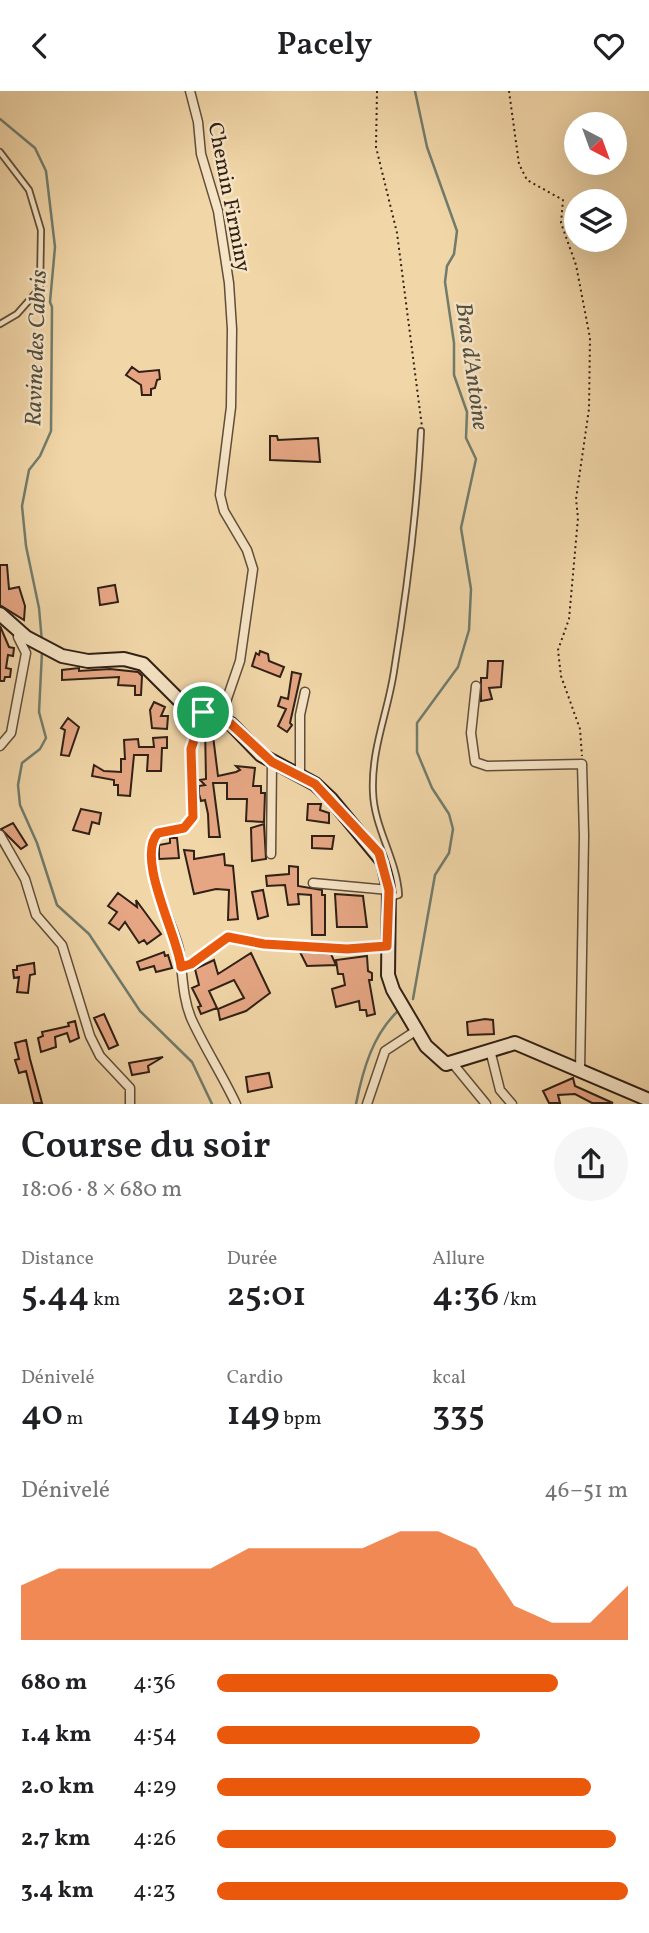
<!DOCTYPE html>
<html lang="fr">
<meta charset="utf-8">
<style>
:root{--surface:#fff;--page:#f6f6f6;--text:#202124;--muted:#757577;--accent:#ea580c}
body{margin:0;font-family:Vollkorn,serif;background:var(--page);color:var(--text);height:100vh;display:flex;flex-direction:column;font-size:26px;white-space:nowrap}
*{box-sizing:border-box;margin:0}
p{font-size:23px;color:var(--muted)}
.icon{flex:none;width:38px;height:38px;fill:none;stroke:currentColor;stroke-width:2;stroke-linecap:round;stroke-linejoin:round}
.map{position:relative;height:1013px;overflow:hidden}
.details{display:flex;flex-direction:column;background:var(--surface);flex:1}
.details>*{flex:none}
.needle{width:46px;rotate:139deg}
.controls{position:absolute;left:564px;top:21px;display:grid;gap:14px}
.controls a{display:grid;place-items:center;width:63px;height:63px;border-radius:50%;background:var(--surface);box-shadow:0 7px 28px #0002;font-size:35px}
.pin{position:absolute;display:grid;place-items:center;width:60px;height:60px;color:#fff;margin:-30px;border:4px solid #fff;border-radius:50%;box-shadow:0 2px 7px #0007}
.round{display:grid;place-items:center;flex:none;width:74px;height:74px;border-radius:37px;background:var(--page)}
.summary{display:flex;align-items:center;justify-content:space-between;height:119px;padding:0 21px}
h1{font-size:38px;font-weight:600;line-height:52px}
.metrics{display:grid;grid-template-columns:repeat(3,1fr);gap:10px;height:119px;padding:7px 21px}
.metrics div{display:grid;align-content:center}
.metrics b{font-size:35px;font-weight:600}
.metrics small{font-size:19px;font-weight:400}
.metrics p{font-size:19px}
.chart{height:196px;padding:14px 21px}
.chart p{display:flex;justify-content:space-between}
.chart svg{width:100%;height:126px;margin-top:7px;fill:var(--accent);opacity:.7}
ul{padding:0 21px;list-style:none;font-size:23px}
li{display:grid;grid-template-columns:112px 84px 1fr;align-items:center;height:52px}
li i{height:18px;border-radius:9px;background:var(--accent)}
header{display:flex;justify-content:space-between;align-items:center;height:91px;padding:0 21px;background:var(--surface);font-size:32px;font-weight:600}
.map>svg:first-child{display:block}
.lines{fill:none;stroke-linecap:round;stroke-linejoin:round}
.stream{stroke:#707c6d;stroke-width:2.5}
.building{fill:#e6a684;stroke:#302015;stroke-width:2}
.service-casing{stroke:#604e3a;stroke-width:8}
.minor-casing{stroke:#604e3a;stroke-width:11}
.secondary-casing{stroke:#302015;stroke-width:16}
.path{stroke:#302015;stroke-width:2;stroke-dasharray:2 3.5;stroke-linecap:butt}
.service{stroke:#f6e4c6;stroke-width:4.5}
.minor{stroke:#f6e4c6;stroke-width:8}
.secondary{stroke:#f6e4c6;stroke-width:12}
.route-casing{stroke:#fff;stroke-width:14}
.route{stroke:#ea580c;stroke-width:9}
.labels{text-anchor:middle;stroke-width:5;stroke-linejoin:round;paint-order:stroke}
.street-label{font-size:21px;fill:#302015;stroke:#f6e4c6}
.water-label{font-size:23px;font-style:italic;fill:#504e41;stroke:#f6e4c6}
</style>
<header><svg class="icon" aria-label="back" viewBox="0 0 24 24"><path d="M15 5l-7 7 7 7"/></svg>Pacely<svg class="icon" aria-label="heart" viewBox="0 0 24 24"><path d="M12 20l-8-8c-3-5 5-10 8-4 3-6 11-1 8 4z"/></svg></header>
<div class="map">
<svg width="649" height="1013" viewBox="0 0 649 1013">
<rect width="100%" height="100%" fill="#f1d6a8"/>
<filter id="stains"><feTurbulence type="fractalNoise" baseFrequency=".00286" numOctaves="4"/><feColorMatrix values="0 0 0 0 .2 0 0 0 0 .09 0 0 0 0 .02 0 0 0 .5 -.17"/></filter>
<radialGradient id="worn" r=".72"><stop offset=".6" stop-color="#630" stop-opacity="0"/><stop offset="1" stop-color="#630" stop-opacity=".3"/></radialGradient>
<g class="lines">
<path class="stream" d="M 0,28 L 35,57 L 46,80 L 55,156 L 50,211 L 52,216 L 51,340 L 40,365 L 29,379 L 22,415 L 26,455 L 39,517 L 42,551
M 42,561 L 39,621 L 46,647 L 40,658 L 22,672 L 18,694 L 20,714 L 37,752 L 57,814 L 89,843 L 140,920 L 192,971 L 212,1013
M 413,908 L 435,784 L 449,762 L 453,738 L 449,723 L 432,697 L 417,661 L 417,632 L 458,576 L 469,539 L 471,498 L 461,437 L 476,368 L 466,347 L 467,321 L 454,284 L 454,252 L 445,191 L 447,175 L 454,163 L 457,140 L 427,56 L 415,0
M 356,1013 C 363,978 373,943 399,919"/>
</g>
<path class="building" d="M 132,276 L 139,281 L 159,279 L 160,288 L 157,289 L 155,297 L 151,298 L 151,304 L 142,304 L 141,294 L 126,284 Z
M 270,345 L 277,345 L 278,349 L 318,347 L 320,371 L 270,369 Z
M 0,474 L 7,474 L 9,498 L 19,496 L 25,515 L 24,529 L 0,514 Z
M 115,494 L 118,511 L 100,514 L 98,497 Z
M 0,535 L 9,556 L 14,557 L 13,565 L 8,564 L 6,577 L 11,578 L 10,586 L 5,586 L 4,590 L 0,590 Z
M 260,560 L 268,563 L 269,570 L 284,576 L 280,586 L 252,575 L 256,562 L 259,564 Z
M 488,570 L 503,570 L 501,596 L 489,597 L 492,608 L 481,610 L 481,587 L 487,587 Z
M 79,577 L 79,580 L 110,578 L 138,581 L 142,585 L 141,604 L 135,604 L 135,595 L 118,594 L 119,586 L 62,589 L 62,579 Z
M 292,581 L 301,583 L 290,632 L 292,634 L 287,641 L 278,635 L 286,618 L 278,615 L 281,606 L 288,608 Z
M 154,611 L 165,616 L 161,625 L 168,625 L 167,638 L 152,637 L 150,619 Z
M 68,627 L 79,636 L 69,665 L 61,664 L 65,639 L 61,637 Z
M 205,636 L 212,637 L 218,685 L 236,681 L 240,679 L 236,675 L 255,677 L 253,695 L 261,695 L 261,702 L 265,702 L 264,731 L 246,730 L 247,708 L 227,708 L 227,692 L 213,692 L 220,746 L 209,746 L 208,723 L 205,709 L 201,710 L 199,703 L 199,695 L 205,694 L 200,689 L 206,688 Z
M 167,646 L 167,657 L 162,657 L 161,680 L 147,680 L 148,664 L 134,664 L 130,705 L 118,704 L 118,694 L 114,694 L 114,689 L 92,685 L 94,674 L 104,680 L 121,681 L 121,668 L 125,668 L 124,649 L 138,648 L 139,656 L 154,656 L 153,647 Z
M 308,713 L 321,713 L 320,719 L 329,722 L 329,732 L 307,729 Z
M 81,718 L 101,722 L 99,733 L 92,731 L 89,743 L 73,739 Z
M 13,732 L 27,754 L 21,758 L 1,738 Z
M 264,733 L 266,768 L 252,770 L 251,737 Z
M 312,745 L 334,745 L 332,758 L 312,757 Z
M 170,747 L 177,747 L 179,767 L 159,768 L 159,754 L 170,752 Z
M 184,759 L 194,760 L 194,768 L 224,763 L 225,774 L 233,775 L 238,828 L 228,829 L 229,799 L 216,798 L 194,803 Z
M 289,775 L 298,776 L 298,795 L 322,799 L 322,804 L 325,804 L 325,844 L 312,844 L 311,804 L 298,803 L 299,813 L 288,814 L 285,794 L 267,795 L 266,785 L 289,783 Z
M 263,799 L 268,825 L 258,828 L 252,801 Z
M 118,802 L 137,816 L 136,809 L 161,843 L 147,853 L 144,849 L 139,852 L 125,831 L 119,839 L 109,832 L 117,821 L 108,815 Z
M 335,803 L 363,805 L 367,836 L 337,836 Z
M 164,861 L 165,865 L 168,864 L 172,877 L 156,881 L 154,875 L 140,879 L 137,871 Z
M 300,861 L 331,863 L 336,874 L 307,875 Z
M 251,862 L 270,902 L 246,920 L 220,929 L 218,918 L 244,907 L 234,889 L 209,900 L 217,917 L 201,923 L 198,916 L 201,915 L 192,897 L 199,894 L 195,878 L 214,869 L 218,883 Z
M 367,865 L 368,880 L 372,882 L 372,889 L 369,889 L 375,923 L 367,925 L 366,919 L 360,919 L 359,910 L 336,916 L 332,898 L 345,894 L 343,883 L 338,883 L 336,869 Z
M 34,872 L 35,883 L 30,884 L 28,902 L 17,901 L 19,886 L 14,887 L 13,879 L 17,879 L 17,875 Z
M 104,923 L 118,954 L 109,958 L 94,927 Z
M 485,928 L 493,929 L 494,943 L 468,944 L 467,931 Z
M 75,930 L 79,947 L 70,951 L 67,942 L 55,946 L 56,956 L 41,961 L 38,947 L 43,945 L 42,941 L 69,935 L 68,932 Z
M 26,949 L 30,968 L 42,1012 L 34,1012 L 26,980 L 19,982 L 15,969 L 19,968 L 15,952 Z
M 163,966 L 148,975 L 149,981 L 132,984 L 129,972 Z
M 269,982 L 272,996 L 248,1001 L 246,986 Z
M 573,987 L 575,995 L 613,1012 L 592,1012 L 575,1003 L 558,1004 L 560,1012 L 549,1012 L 543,1000 Z"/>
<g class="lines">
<g class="service-casing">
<path id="service" d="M 0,61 L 29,99 L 41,139 L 40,197 L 17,223 L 0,233
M 389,807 L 399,804 C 397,768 374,737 373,701 C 371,658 388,621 394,580 C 407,500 417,421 421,340"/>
</g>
<g class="minor-casing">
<path id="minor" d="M 190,0 L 198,31 L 201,63 L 218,120 L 229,192 L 232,238 L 231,316 L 220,404 L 224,420 L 247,459 L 253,478 L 240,570 L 220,628
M 476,595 L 471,642 L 475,671 L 487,675 L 582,673 L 584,745 L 580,980
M 203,621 L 191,658 L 193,726 L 184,736 L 158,742 C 134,768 174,831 179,859 C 183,882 182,905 191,927 C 204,956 222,983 236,1013
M 0,655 L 11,642 L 26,562 L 18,546 L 19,540
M 300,686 L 300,624 L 305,601
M 0,744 L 25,788 L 36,824 L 62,854 L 90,945 L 100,965 L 130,997 L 130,1013
M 271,763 L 272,672
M 313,792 L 389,799
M 181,876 L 191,873 L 228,846 L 264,853 L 347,857 L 387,855
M 490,959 L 500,999 L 512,1013
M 449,973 L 454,974 L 486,1013
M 367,1013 L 385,960 L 417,939"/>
</g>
<g class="secondary-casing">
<path id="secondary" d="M 0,523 L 26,546 L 62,565 L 88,570 L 124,568 L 143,573 L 178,608 L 231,633 L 261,664 L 315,693 L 331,708 L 383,771 L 389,799 L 388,884 L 393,899 L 426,955 L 446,973 L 515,952 L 649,1009"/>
</g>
<path class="path" d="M 377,0 L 376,56 L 397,142 L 422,336
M 509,0 L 519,73 L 527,89 L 563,109 L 561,132 L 576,174 L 590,247 L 589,318 L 576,408 L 578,427 L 569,528 L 558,559 L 561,585 L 580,638 L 582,665"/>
<use href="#service" class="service"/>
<use href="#minor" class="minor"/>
<use href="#secondary" class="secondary"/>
</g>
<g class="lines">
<g class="route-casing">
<path id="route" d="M 203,621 L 231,633 L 272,671 L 315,693 L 379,762 L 389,799 L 387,855 L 347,858 L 264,853 L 228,846 L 191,873 L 181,876 C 178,845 135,767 158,742 L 184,737 L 193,726 L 191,658 Z"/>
</g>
<use href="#route" class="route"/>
</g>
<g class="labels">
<g class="street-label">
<text transform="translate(230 106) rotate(79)" y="7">Chemin Firminy</text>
</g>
<g class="water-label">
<text transform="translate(35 257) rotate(-88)" y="8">Ravine des Cabris</text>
<text transform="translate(473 275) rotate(82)" y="8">Bras d'Antoine</text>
</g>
</g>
<rect width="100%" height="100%" filter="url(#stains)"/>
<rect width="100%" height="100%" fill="url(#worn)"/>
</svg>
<div class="controls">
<a><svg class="needle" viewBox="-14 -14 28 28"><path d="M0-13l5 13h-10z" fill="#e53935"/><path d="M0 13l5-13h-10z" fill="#757577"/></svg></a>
<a><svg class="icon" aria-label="layers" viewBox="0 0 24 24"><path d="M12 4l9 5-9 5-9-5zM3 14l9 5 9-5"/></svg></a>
</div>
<div class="pin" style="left:203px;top:621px;background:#1e9e55"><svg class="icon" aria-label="arrive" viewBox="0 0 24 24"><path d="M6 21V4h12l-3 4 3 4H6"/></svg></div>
</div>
<section class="details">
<div class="summary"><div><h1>Course du soir</h1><p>18:06 · 8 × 680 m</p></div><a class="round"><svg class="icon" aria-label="share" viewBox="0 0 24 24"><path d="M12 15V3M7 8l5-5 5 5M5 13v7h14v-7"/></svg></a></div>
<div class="metrics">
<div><p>Distance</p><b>5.44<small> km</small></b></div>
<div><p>Durée</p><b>25:01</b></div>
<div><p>Allure</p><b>4:36<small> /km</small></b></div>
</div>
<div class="metrics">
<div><p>Dénivelé</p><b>40<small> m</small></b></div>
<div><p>Cardio</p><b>149<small> bpm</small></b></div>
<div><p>kcal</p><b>335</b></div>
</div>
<div class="chart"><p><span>Dénivelé</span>46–51 m</p>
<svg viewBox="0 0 160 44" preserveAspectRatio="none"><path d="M0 44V25L10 19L20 19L30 19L40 19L50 19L60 12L70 12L80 12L90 12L100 6L110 6L120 12L130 32L140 38L150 38L160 25V44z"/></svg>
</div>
<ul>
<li><b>680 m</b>4:36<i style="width:83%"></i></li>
<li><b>1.4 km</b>4:54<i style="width:64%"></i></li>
<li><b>2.0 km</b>4:29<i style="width:91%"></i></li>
<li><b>2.7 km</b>4:26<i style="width:97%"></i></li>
<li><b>3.4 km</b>4:23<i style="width:100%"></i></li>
</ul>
</section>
